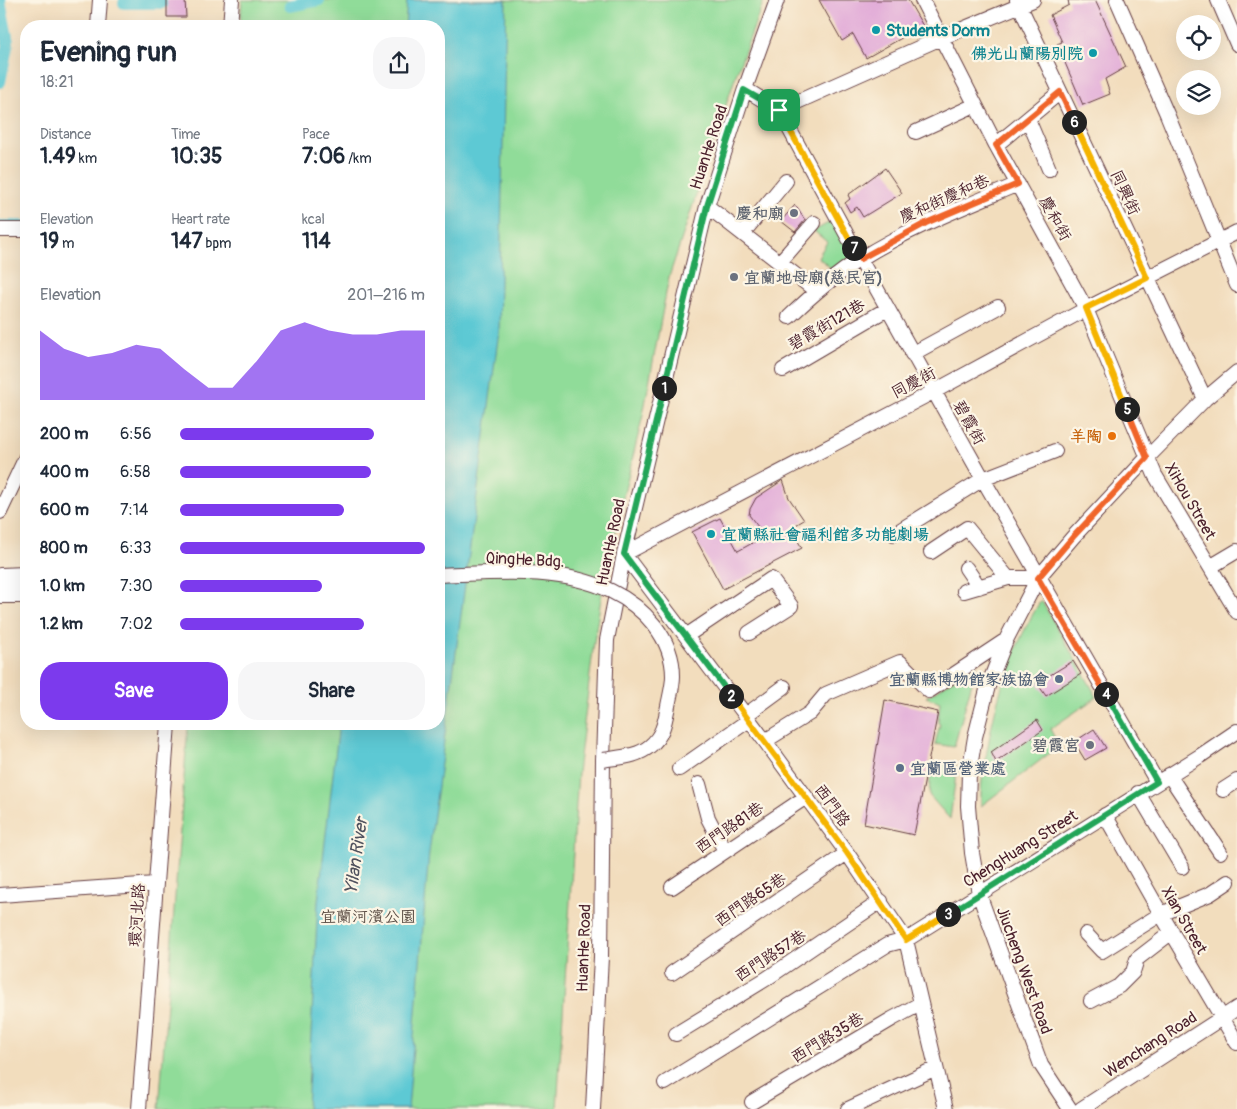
<!DOCTYPE html>
<meta charset="utf-8">
<style>
:root{--surface:#fff;--page:#f6f6f7;--text:#1f2937;--muted:#747a83;--accent:#7c3aed}
body{margin:0;font-family:Pangolin,"LXGW WenKai TC",sans-serif;background:var(--page);color:var(--text);height:100vh;display:flex;flex-direction:column;font-size:19px;white-space:nowrap}
*{box-sizing:border-box;margin:0}
p{font-size:16px;color:var(--muted)}
.icon{flex:none;width:28px;height:28px;fill:none;stroke:currentColor;stroke-width:2;stroke-linecap:round;stroke-linejoin:round}
.map{position:relative;flex:1;overflow:hidden}
.sheet{position:absolute;left:20px;top:20px;width:425px;height:710px;display:flex;flex-direction:column;background:var(--surface);border-radius:20px;box-shadow:0 5px 20px #0002}
.sheet>*{flex:none}
.buttons{position:absolute;left:1176px;top:15px;display:grid;gap:10px}
.buttons a{display:grid;place-items:center;width:45px;height:45px;border-radius:50%;background:var(--surface);box-shadow:0 5px 20px #0002;font-size:25px}
.pin{position:absolute;display:grid;place-items:center;width:42px;height:42px;color:#fff;margin:-21px;border-radius:10px;box-shadow:0 2px 8px #0006}
.km{position:absolute;width:25px;height:25px;margin:-12px;border-radius:50%;background:#222;color:#fff;font-size:14px;line-height:25px;text-align:center}
.round{display:grid;place-items:center;flex:none;width:52px;height:52px;border-radius:20px;background:var(--page)}
.overview{display:flex;align-items:center;justify-content:space-between;height:85px;padding:0 20px}
h1{font-size:28px;font-weight:700;line-height:38px}
.figures{display:grid;grid-template-columns:repeat(3,1fr);gap:8px;height:85px;padding:5px 20px}
.figures div{display:grid;align-content:center}
.figures b{font-size:21px;font-weight:700}
.figures small{font-size:14px;font-weight:400}
.figures p{font-size:14px}
.chart{height:140px;padding:10px 20px}
.chart p{display:flex;justify-content:space-between}
.chart svg{width:100%;height:90px;margin-top:5px;fill:var(--accent);opacity:.7}
.cta{display:flex;gap:10px;margin-top:auto;padding:10px 20px}
.cta a{flex:1;height:58px;border-radius:20px;background:var(--accent);color:#fff;font-size:20px;font-weight:700;line-height:58px;text-align:center}
.cta a+a{background:var(--page);color:var(--text)}
ul{padding:0 20px;list-style:none;font-size:16px}
li{display:grid;grid-template-columns:80px 60px 1fr;align-items:center;height:38px}
li i{height:12px;border-radius:6px;background:var(--accent)}
.map>svg:first-child{display:block}
.green{fill:#90dc99;stroke:#6d7e62}
.water{fill:#5dc9d4;stroke:#547480}
.lines{fill:none;stroke-linecap:round;stroke-linejoin:round}
.stream{stroke:#5dc9d4;stroke-width:4}
.canal{stroke:#5dc9d4;stroke-width:12}
.building{fill:#e2acd8}
.minor-casing{stroke:#633c41;stroke-width:16}
.minor{stroke:#fff;stroke-width:14}
.minor-bridge-casing{stroke:#633c41;stroke-width:16;stroke-linecap:butt}
.minor-bridge{stroke:#fff;stroke-width:14}
.split-1-casing{stroke:#fff;stroke-width:10}
.split-2-casing{stroke:#fff;stroke-width:10}
.split-3-casing{stroke:#fff;stroke-width:10}
.split-4-casing{stroke:#fff;stroke-width:10}
.split-5-casing{stroke:#fff;stroke-width:10}
.split-6-casing{stroke:#fff;stroke-width:10}
.split-7-casing{stroke:#fff;stroke-width:10}
.split-8-casing{stroke:#fff;stroke-width:10}
.split-1{stroke:#22a559;stroke-width:6}
.split-2{stroke:#22a559;stroke-width:6}
.split-3{stroke:#f5b400;stroke-width:6}
.split-4{stroke:#22a559;stroke-width:6}
.split-5{stroke:#f0652b;stroke-width:6}
.split-6{stroke:#f5b400;stroke-width:6}
.split-7{stroke:#f0652b;stroke-width:6}
.split-8{stroke:#f5b400;stroke-width:6}
.culture-dot{fill:#0f9aa8;stroke:#fcf5e5;stroke-width:2}
.worship-dot{fill:#6b7280;stroke:#fcf5e5;stroke-width:2}
.food-dot{fill:#e8710a;stroke:#fcf5e5;stroke-width:2}
.service-dot{fill:#5c6f8a;stroke:#fcf5e5;stroke-width:2}
.labels{text-anchor:middle;stroke-width:4.5;stroke-linejoin:round;paint-order:stroke}
.culture-label{font-size:16px;font-weight:bold;fill:#0d838f;stroke:#fcf5e5;text-anchor:start}
.street-label{font-size:16px;fill:#4a1f2b;stroke:#fcf5e5}
.worship-label{font-size:16px;font-weight:bold;fill:#5b616d;stroke:#fcf5e5;text-anchor:end}
.food-label{font-size:16px;font-weight:bold;fill:#c56008;stroke:#fcf5e5;text-anchor:end}
.service-label{font-size:16px;font-weight:bold;fill:#4e5e75;stroke:#fcf5e5;text-anchor:end}
.park-label{font-size:16px;fill:#5c4e46;stroke:#fcf5e5}
.water-label{font-size:18px;font-style:italic;fill:#50525e;stroke:#fcf5e5}
</style>
<div class="map">
<svg width="1237" height="1109" viewBox="0 0 1237 1109">
<rect width="100%" height="100%" fill="#fcf5e5"/>
<filter id="ink" filterUnits="userSpaceOnUse"><feTurbulence type="fractalNoise" baseFrequency=".02" numOctaves="2"/><feDisplacementMap in="SourceGraphic" scale="10" xChannelSelector="R" yChannelSelector="G"/><feConvolveMatrix kernelMatrix="1 2 1 2 8 2 1 2 1" color-interpolation-filters="sRGB"/></filter>
<filter id="wash" filterUnits="userSpaceOnUse"><feTurbulence type="fractalNoise" baseFrequency=".0096" numOctaves="4" result="noise"/><feDisplacementMap in="SourceGraphic" scale="20" xChannelSelector="R" yChannelSelector="G"/><feGaussianBlur stdDeviation="1.12" result="paint"/><feColorMatrix in="noise" values="0 0 0 0 0 0 0 0 0 0 0 0 0 0 0 0 0 1.4 0 .05"/><feComposite in="paint" operator="in"/></filter>
<g filter="url(#wash)">
<rect width="100%" height="100%" fill="#f2ddbd"/>
<path class="green" d="M 242,0 L 764,0 L 736,75 L 669,277 L 643,415 L 606,568 L 594,642 L 578,773 L 557,1109 L 159,1109 L 188,724 L 439,724 L 439,26 L 240,26 Z
M 832,221 L 853,255 L 833,270 L 818,257 L 827,242 L 814,231 Z
M 1041,600 L 1097,697 L 1050,729 L 1059,746 L 981,806 C 980,785 984,766 988,746 C 997,692 1013,647 1041,600 Z
M 977,664 L 954,747 L 935,744 L 940,724 L 938,723 L 940,702 L 926,697 Z
M 935,763 L 953,763 L 957,768 L 950,819 L 929,795 L 931,765 Z"/>
<path class="water" d="M 407,0 L 506,0 L 499,331 L 429,853 L 408,1109 L 307,1109 L 318,901 L 339,724 L 439,724 L 439,26 L 405,26 Z"/>
<g class="lines">
<path class="stream" d="M 0,222 L 26,222"/>
<path class="canal" d="M 124,3 L 162,3
M 290,6 L 319,0
M 0,82 L 8,42 L 0,0"/>
</g>
<g id="blocks">
<path class="building" d="M 167,0 L 185,0 L 186,17 L 167,17 Z
M 819,0 L 908,0 L 923,26 L 866,58 L 853,34 L 842,41 Z
M 1068,0 L 1095,0 L 1126,67 L 1105,79 L 1110,94 L 1083,105 L 1057,44 L 1062,42 L 1050,15 L 1069,5 Z
M 885,168 L 902,193 L 863,217 L 857,207 L 850,212 L 845,203 L 850,199 L 848,195 Z
M 795,205 L 805,220 L 795,232 L 781,221 Z
M 783,480 L 789,498 L 804,520 L 794,526 L 795,529 L 792,531 L 802,548 L 723,589 L 692,532 L 720,518 L 738,551 L 765,536 L 749,515 L 750,509 L 756,498 Z
M 1073,661 L 1081,674 L 1046,696 L 1037,683 Z
M 885,700 L 938,712 L 914,835 L 864,824 Z
M 1037,720 L 1043,730 L 996,762 L 991,752 Z
M 1094,729 L 1106,748 L 1085,760 L 1074,742 Z"/>
</g>
</g>
<g filter="url(#ink)">
<use href="#blocks" fill-opacity="0" stroke="#633c41" stroke-width="1"/>
<g class="lines">
<g class="minor-casing">
<path id="minor" d="M 922,0 L 996,145 L 1086,309 L 1155,475 L 1237,612
M 1017,0 L 1205,399
M 1117,0 L 1167,114 L 1237,285
M 1218,0 L 1237,44
M 98,26 L 100,0
M 230,26 L 232,0
M 745,89 L 779,110 L 860,259 L 983,479 L 1157,782
M 779,110 L 941,38 L 1033,0
M 1028,119 L 1049,169
M 916,132 L 975,105
M 996,145 L 1060,92
M 707,206 L 816,291
M 0,230 L 26,230
M 743,233 L 786,181
M 780,262 L 814,223
M 789,317 C 811,296 834,276 860,259 C 909,228 964,207 1018,184
M 912,354 L 998,307
M 783,370 L 887,309
M 0,512 L 26,457
M 894,534 L 983,479 L 1055,451
M 931,552 L 967,528 L 1008,578 L 1038,578
M 624,554 L 933,392 L 1086,309 L 1237,232
M 624,554 L 765,741 L 847,853 L 906,940 L 946,1109
M 1210,567 L 1237,551
M 966,568 L 979,587
M 0,575 L 26,574
M 0,585 L 26,584
M 964,591 L 1008,578
M 0,596 L 26,596
M 686,636 L 771,579 L 791,606 L 749,633
M 746,715 L 784,687
M 765,741 L 810,713 L 826,694 L 900,662 L 929,691 L 1006,640
M 679,769 L 749,720
M 1169,775 L 1220,852
M 699,784 L 708,818 L 725,851
M 1223,790 L 1237,781
M 1138,793 L 1182,867
M 1105,815 L 1161,914 L 1237,1043
M 672,887 L 806,797
M 0,895 L 155,884
M 1086,934 L 1102,951 L 1161,914 L 1210,894 L 1228,882
M 672,973 L 847,853
M 1091,1001 L 1119,986 L 1133,972 L 1137,959 L 1172,932
M 676,1034 L 766,979 L 881,901
M 665,1083 L 887,945 L 906,940 L 1200,756 L 1237,731
M 752,1102 L 892,1019 L 920,1004
M 139,1109 L 168,724
M 593,1109 L 601,957 L 603,760 L 607,640 L 624,554 L 707,206 L 745,89 L 777,0
M 848,1109 L 936,1068
M 1070,1109 L 1041,1065 L 979,894 L 972,853 L 968,806 L 969,773 L 975,737 L 988,686 L 1006,640 L 1038,578 L 1073,537 L 1147,458 L 1205,399 L 1237,372
M 1081,1109 L 1237,1008"/>
</g>
<use href="#minor" class="minor"/>
<g class="minor-bridge-casing">
<path id="minor-bridge" d="M 439,575 C 495,573 559,566 611,591 C 644,607 673,638 673,676 C 673,685 670,696 668,706 C 665,721 663,736 650,746 C 637,757 620,757 603,760"/>
</g>
<use href="#minor-bridge" class="minor-bridge"/>
</g>
</g>
<g class="lines" filter="url(#ink)">
<g class="split-1-casing">
<path id="split-1" d="M 664,388 L 707,206 L 744,90 L 779,110"/>
</g>
<g class="split-2-casing">
<path id="split-2" d="M 664,388 L 624,554 L 731,696"/>
</g>
<g class="split-3-casing">
<path id="split-3" d="M 731,696 L 847,853 L 906,940 L 948,914"/>
</g>
<g class="split-4-casing">
<path id="split-4" d="M 948,914 L 1157,782 L 1106,694"/>
</g>
<g class="split-5-casing">
<path id="split-5" d="M 1106,694 L 1038,578 L 1073,537 L 1147,458 L 1127,409"/>
</g>
<g class="split-6-casing">
<path id="split-6" d="M 1074,122 L 1147,278 L 1086,308 L 1127,409"/>
</g>
<g class="split-7-casing">
<path id="split-7" d="M 854,248 L 860,259 L 926,223 L 1018,184 L 996,145 L 1060,92 L 1074,122"/>
</g>
<g class="split-8-casing">
<path id="split-8" d="M 779,110 L 854,248"/>
</g>
<use href="#split-1" class="split-1"/>
<use href="#split-2" class="split-2"/>
<use href="#split-3" class="split-3"/>
<use href="#split-4" class="split-4"/>
<use href="#split-5" class="split-5"/>
<use href="#split-6" class="split-6"/>
<use href="#split-7" class="split-7"/>
<use href="#split-8" class="split-8"/>
</g>
<g class="culture-dot">
<circle cx="876" cy="30" r="5"/>
<circle cx="1093" cy="53" r="5"/>
<circle cx="711" cy="534" r="5"/>
</g>
<g class="worship-dot">
<circle cx="794" cy="213" r="5"/>
<circle cx="734" cy="277" r="5"/>
<circle cx="1090" cy="745" r="5"/>
</g>
<circle class="food-dot" cx="1112" cy="436" r="5"/>
<g class="service-dot">
<circle cx="1059" cy="679" r="5"/>
<circle cx="900" cy="768" r="5"/>
</g>
<g class="labels">
<g class="culture-label">
<text x="886" y="36">Students Dorm</text>
<text x="1083" y="59" text-anchor="end">佛光山蘭陽別院</text>
<text x="721" y="540">宜蘭縣社會福利館多功能劇場</text>
</g>
<g class="street-label">
<text transform="translate(708 147) rotate(-72)" y="6">HuanHe Road</text>
<text transform="translate(1126 192) rotate(65)" y="6">同興街</text>
<text transform="translate(944 198) rotate(-24)" y="6">慶和街慶和巷</text>
<text transform="translate(1056 218) rotate(61)" y="6">慶和街</text>
<text transform="translate(826 324) rotate(-30)" y="6">碧霞街121巷</text>
<text transform="translate(913 382) rotate(-28)" y="6">同慶街</text>
<text transform="translate(970 422) rotate(61)" y="6">碧霞街</text>
<text transform="translate(1191 501) rotate(60)" y="6">XiHou Street</text>
<text transform="translate(610 542) rotate(-78)" y="6">HuanHe Road</text>
<text transform="translate(525 559) rotate(3)" y="6">QingHe Bdg.</text>
<text transform="translate(833 805) rotate(54)" y="6">西門路</text>
<text transform="translate(729 827) rotate(-34)" y="6">西門路81巷</text>
<text transform="translate(1020 848) rotate(-32)" y="6">ChengHuang Street</text>
<text transform="translate(750 899) rotate(-34)" y="6">西門路65巷</text>
<text transform="translate(136 915) rotate(-86)" y="6">環河北路</text>
<text transform="translate(1185 920) rotate(60)" y="6">Xian Street</text>
<text transform="translate(583 948) rotate(-88)" y="6">HuanHe Road</text>
<text transform="translate(770 955) rotate(-33)" y="6">西門路57巷</text>
<text transform="translate(1025 970) rotate(70)" y="6">Jiucheng West Road</text>
<text transform="translate(827 1037) rotate(-31)" y="6">西門路35巷</text>
<text transform="translate(1150 1044) rotate(-33)" y="6">Wenchang Road</text>
</g>
<g class="worship-label">
<text x="784" y="219">慶和廟</text>
<text x="744" y="283" text-anchor="start">宜蘭地母廟(慈民宮)</text>
<text x="1080" y="751">碧霞宮</text>
</g>
<g class="food-label">
<text x="1102" y="442">羊陶</text>
</g>
<g class="service-label">
<text x="1049" y="685">宜蘭縣博物館家族協會</text>
<text x="910" y="774" text-anchor="start">宜蘭區營業處</text>
</g>
<g class="park-label">
<text x="368" y="922">宜蘭河濱公園</text>
</g>
<g class="water-label">
<text transform="translate(356 856) rotate(-82)" y="6">Yilan River</text>
</g>
</g>
</svg>
<div class="buttons">
<a><svg class="icon" aria-label="locate" viewBox="0 0 24 24"><circle cx="12" cy="12" r="6"/><path d="M12 2v4M12 18v4M2 12h4M18 12h4"/></svg></a>
<a><svg class="icon" aria-label="layers" viewBox="0 0 24 24"><path d="M12 4l9 5-9 5-9-5zM3 14l9 5 9-5"/></svg></a>
</div>
<div class="pin" style="left:779px;top:110px;background:#1e9e55"><svg class="icon" aria-label="arrive" viewBox="0 0 24 24"><path d="M6 21V4h12l-3 4 3 4H6"/></svg></div>
<b class="km" style="left:664px;top:388px">1</b>
<b class="km" style="left:731px;top:696px">2</b>
<b class="km" style="left:948px;top:914px">3</b>
<b class="km" style="left:1106px;top:694px">4</b>
<b class="km" style="left:1127px;top:409px">5</b>
<b class="km" style="left:1074px;top:122px">6</b>
<b class="km" style="left:854px;top:248px">7</b>
<section class="sheet">
<div class="overview"><div><h1>Evening run</h1><p>18:21</p></div><a class="round"><svg class="icon" aria-label="share" viewBox="0 0 24 24"><path d="M12 15V3M7 8l5-5 5 5M5 13v7h14v-7"/></svg></a></div>
<div class="figures">
<div><p>Distance</p><b>1.49<small> km</small></b></div>
<div><p>Time</p><b>10:35</b></div>
<div><p>Pace</p><b>7:06<small> /km</small></b></div>
</div>
<div class="figures">
<div><p>Elevation</p><b>19<small> m</small></b></div>
<div><p>Heart rate</p><b>147<small> bpm</small></b></div>
<div><p>kcal</p><b>114</b></div>
</div>
<div class="chart"><p><span>Elevation</span>201–216 m</p>
<svg viewBox="0 0 160 44" preserveAspectRatio="none"><path d="M0 44V10L10 19L20 23L30 21L40 17L50 19L60 29L70 38L80 38L90 25L100 10L110 6L120 10L130 12L140 12L150 10L160 10V44z"/></svg>
</div>
<ul>
<li><b>200 m</b>6:56<i style="width:79%"></i></li>
<li><b>400 m</b>6:58<i style="width:78%"></i></li>
<li><b>600 m</b>7:14<i style="width:67%"></i></li>
<li><b>800 m</b>6:33<i style="width:100%"></i></li>
<li><b>1.0 km</b>7:30<i style="width:58%"></i></li>
<li><b>1.2 km</b>7:02<i style="width:75%"></i></li>
</ul>
<div class="cta"><a>Save</a><a>Share</a></div>
</section>
</div>
